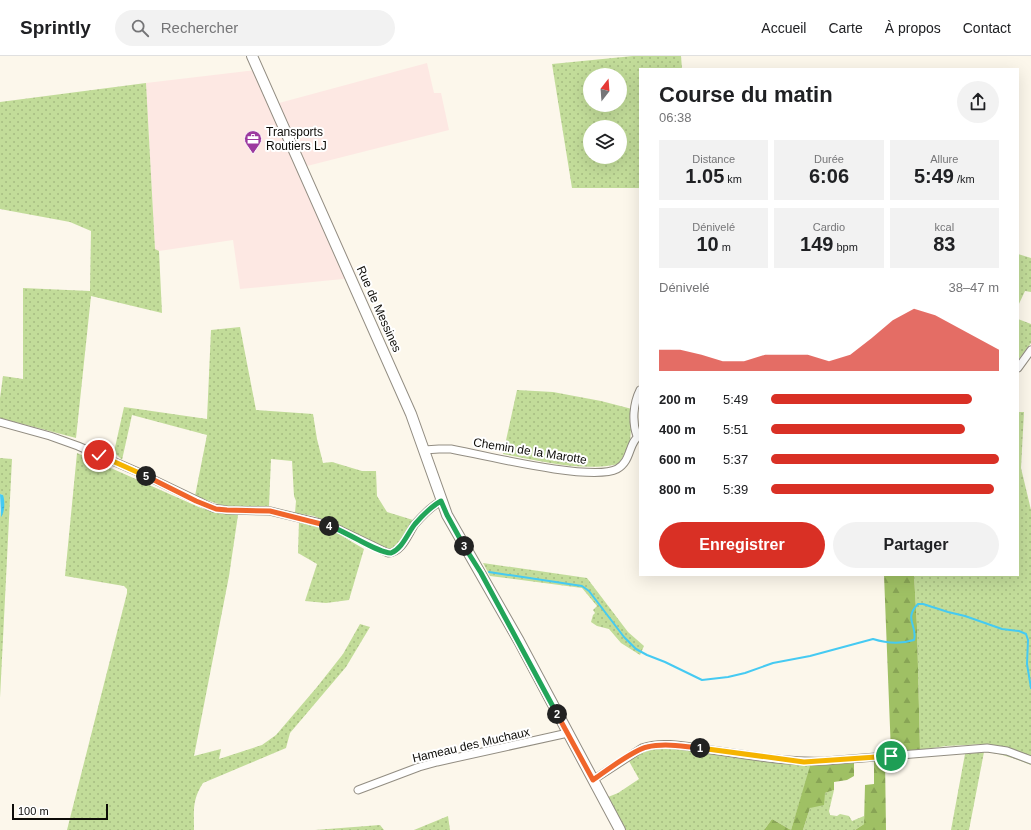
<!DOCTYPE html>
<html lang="fr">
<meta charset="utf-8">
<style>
:root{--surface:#fff;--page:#f2f2f2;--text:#202124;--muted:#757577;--line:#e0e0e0;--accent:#d93025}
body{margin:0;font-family:Helvetica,sans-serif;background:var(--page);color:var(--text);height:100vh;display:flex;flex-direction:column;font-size:15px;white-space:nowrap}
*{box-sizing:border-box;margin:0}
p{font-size:13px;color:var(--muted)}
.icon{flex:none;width:22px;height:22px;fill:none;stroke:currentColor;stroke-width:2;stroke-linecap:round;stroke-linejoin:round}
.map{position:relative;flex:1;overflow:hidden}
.details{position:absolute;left:639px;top:12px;width:380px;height:508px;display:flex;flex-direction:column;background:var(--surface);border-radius:0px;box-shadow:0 4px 16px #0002}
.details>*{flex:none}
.needle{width:26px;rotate:17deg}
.tools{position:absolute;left:583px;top:12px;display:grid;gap:8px}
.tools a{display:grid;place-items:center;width:44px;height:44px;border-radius:50%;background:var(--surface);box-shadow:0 4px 16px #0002;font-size:20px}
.scale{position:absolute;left:12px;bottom:10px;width:96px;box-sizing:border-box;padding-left:4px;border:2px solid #0d0c08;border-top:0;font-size:11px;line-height:14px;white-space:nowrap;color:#0d0c08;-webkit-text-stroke:3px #fff;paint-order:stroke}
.pin{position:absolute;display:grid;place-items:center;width:34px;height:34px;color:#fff;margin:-17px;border:2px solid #fff;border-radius:50%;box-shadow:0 1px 4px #0007}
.km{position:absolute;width:20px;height:20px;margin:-10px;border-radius:50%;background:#222;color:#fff;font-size:11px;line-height:20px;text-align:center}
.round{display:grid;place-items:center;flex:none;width:42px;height:42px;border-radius:21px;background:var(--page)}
.headline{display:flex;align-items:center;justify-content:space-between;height:68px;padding:0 20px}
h1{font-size:22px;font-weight:600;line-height:30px}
.metrics{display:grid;grid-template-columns:repeat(3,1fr);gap:6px;height:68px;padding:4px 20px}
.metrics div{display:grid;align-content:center;border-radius:0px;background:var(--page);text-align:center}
.metrics b{font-size:20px;font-weight:600}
.metrics small{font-size:11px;font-weight:400}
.metrics p{font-size:11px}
.chart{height:112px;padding:8px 20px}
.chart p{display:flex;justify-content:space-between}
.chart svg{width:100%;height:72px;margin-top:4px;fill:var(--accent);opacity:.7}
.cta{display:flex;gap:8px;margin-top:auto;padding:8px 20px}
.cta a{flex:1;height:46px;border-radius:24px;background:var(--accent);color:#fff;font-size:16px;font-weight:600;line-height:46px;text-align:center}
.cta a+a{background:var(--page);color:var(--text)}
ul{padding:0 20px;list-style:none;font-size:13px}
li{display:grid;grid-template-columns:64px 48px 1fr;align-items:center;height:30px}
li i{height:10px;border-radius:5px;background:var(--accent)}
header{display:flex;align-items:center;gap:24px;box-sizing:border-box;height:56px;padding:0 20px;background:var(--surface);border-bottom:1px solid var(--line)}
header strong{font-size:19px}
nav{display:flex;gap:22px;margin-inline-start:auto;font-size:14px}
.search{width:280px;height:36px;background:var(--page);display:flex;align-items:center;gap:10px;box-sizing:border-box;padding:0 14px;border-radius:22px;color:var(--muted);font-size:15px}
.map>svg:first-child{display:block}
.commercial{fill:#fde8e3}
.grass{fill:url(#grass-dots);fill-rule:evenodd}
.forest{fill:url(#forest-firs)}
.water{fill:url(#water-ripples)}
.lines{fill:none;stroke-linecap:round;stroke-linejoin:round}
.stream{stroke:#45caf2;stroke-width:2}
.street-casing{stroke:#928d82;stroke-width:9}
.secondary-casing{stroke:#928d82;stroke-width:12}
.street{stroke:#fff;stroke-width:7}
.secondary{stroke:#fff;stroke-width:10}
.split-1-casing{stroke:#fff;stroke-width:8}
.split-2-casing{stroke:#fff;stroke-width:8}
.split-3-casing{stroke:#fff;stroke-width:8}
.split-4-casing{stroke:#fff;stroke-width:8}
.split-5-casing{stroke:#fff;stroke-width:8}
.split-6-casing{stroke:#fff;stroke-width:8}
.split-1{stroke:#f5b400;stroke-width:5}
.split-2{stroke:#f0652b;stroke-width:5}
.split-3{stroke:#22a559;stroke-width:5}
.split-4{stroke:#22a559;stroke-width:5}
.split-5{stroke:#f0652b;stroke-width:5}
.split-6{stroke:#f5b400;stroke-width:5}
.labels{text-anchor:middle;stroke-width:4;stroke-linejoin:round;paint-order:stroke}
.poi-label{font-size:12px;fill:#0d0c08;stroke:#fff;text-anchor:start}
.street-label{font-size:12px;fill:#0d0c08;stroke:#fff}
</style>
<header>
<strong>Sprintly</strong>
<div class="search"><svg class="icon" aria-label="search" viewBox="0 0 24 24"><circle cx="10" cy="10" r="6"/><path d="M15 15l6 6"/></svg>Rechercher</div>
<nav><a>Accueil</a><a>Carte</a><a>À propos</a><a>Contact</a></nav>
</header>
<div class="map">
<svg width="1031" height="774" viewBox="0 0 1031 774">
<defs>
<pattern id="grass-dots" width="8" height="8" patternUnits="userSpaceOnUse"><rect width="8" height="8" fill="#c2dc99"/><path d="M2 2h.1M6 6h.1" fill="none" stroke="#a6bc82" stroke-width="1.8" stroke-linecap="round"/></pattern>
<pattern id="forest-firs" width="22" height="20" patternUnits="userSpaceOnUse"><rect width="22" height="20" fill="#9fc064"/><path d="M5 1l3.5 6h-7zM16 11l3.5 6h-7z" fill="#88a455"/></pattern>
<pattern id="water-ripples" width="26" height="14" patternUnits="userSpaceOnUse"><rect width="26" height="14" fill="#45caf2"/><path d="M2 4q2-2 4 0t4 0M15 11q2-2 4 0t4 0" fill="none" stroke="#3bacce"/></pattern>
</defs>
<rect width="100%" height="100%" fill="#fcf7eb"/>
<path class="commercial" d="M 427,7 L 434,37 L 441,37 L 449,74 L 307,110 L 356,219 L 343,223 L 240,233 L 233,184 L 159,195 L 155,194 L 146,27 L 264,13 L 279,47 Z"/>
<path class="grass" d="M 633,0 L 681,0 L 682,13 L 640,13 L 640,132 L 572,132 L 552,8 ZM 590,19 L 620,19 L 620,49 L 590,49 ZM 590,71 L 620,71 L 620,101 L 590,101 Z
M 146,27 L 155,193 L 159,195 L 162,257 L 91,240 L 76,382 L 0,362 L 0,342 L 3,320 L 23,323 L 23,232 L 90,235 L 91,175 L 70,166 L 0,153 L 0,46 Z
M 1018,198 L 1031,202 L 1031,236 L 1025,235 L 1018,250 Z
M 1018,263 L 1031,268 L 1031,287 L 1018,304 Z
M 240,271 L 256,354 L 313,358 L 317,383 L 323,407 L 332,406 L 362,415 L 376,415 L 377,440 L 387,456 L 413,464 L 396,492 L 388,494 L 314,460 L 295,457 L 296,445 L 294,440 L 292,405 L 271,403 L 269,450 L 224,450 L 195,440 L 207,379 L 132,359 L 122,404 L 114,396 L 124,351 L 207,363 L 211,274 Z
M 517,334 L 553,336 L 601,345 L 632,353 L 630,388 L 619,408 C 581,416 541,405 503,398 Z
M 1018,356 L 1024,356 L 1021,412 L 1031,454 L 1031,709 C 1015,703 1001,697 984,696 L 969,774 L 951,774 L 965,698 L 983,696 L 985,688 L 946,690 L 920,694 L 917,570 L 914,519 L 1018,519 Z
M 77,397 L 201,452 L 215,456 L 238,459 L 229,520 L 194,700 L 221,693 L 219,703 L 262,689 L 276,679 L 317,631 L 343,598 L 360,568 L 370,571 L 346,611 L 290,677 L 286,692 L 203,727 C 192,744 194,754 194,774 L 67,774 L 127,537 L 127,533 L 124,530 L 65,520 Z
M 0,402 L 12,403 L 0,642 L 0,461 L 3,439 L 0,438 Z
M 299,465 L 337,477 L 364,493 L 349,544 L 326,547 L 305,545 L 317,508 L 298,497 Z
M 483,507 L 587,522 L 628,576 L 644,590 L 640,599 L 621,587 L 609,573 L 597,570 L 591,566 L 593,559 L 595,557 L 593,554 L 597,550 L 582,532 L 490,520 Z
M 657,686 L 698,689 L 788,703 L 813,703 L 791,774 L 772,763 L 764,774 L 626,774 L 608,741 L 618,737 L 639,723 L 625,698 L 639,689 Z
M 834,734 L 829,755 L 830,759 L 837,760 L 840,758 L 849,760 L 852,765 L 864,760 L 864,768 L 855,774 L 803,774 L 810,752 L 825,737 Z
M 448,760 L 450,774 L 414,774 Z
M 380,769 L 384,774 L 315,774 Z"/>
<path class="forest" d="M 884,519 L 914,519 L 917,570 L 920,694 L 891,697 Z
M 885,703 L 886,774 L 855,774 L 864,768 L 865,729 L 874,728 L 874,704 Z
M 854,707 L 854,720 L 847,724 L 834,726 L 834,734 L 825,737 L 824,749 L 810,752 L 803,774 L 764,774 L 772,763 L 791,774 L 810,710 Z"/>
<path class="water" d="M 0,438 L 3,439 C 5,445 5,456 1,461 Z"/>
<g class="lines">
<path class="stream" d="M 489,516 L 582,530 L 589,535 L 624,581 L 636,593 L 647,599 L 665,606 L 702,624 L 728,621 L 745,617 L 773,607 L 810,600 L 873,583 C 886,587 901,588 914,584 C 918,570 903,563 918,548 L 923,548 L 948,556 L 965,560 L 1002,573 L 1019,575 L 1026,578 L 1028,584 L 1027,608 L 1031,632"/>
<g class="street-casing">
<path id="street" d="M 1018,312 L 1031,294
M 0,366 L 50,380 L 78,390 L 138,416 L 213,452 L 227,454 L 270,455 L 320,467 L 336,472 L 388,497 C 402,497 408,478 415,468 C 422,460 432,450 441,445
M 637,380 C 632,366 633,348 640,334
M 424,394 L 439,393 L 451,393 C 483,399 592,426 617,413 C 632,405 628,386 640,379
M 593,724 L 642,692 C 660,685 685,690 703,693 C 744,698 785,707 826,705 L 987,692 L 1007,695 L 1031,704
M 358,734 L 419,711 L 437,706 L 568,677"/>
</g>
<g class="secondary-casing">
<path id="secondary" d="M 252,0 L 411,358 L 447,459 L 519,585 L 620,774"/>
</g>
<use href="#street" class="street"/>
<use href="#secondary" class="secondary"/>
</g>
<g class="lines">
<g class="split-1-casing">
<path id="split-1" d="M 700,692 L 804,706 L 891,700"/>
</g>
<g class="split-2-casing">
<path id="split-2" d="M 557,658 L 593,724 C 606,715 633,694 647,691 C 663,687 683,690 700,692"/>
</g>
<g class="split-3-casing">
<path id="split-3" d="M 464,490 L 481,517 L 557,658"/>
</g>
<g class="split-4-casing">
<path id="split-4" d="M 329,470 C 346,475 377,497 391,497 C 403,492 407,478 415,468 C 422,460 432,450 441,445 L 447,459 L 464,490"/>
</g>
<g class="split-5-casing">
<path id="split-5" d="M 146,420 L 196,445 L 216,453 L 227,454 L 270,455 L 329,470"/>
</g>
<g class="split-6-casing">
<path id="split-6" d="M 99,399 L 146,420"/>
</g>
<use href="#split-1" class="split-1"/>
<use href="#split-2" class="split-2"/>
<use href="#split-3" class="split-3"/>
<use href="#split-4" class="split-4"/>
<use href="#split-5" class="split-5"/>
<use href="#split-6" class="split-6"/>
</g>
<defs>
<g id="office-pin" transform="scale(0.9)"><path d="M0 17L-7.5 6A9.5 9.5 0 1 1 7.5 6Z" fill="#9c399f" stroke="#fff"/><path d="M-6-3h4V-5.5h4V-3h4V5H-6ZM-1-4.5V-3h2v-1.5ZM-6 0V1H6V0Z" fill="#fff"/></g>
</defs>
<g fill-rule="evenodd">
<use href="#office-pin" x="253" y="83"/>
</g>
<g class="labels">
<g class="poi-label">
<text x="266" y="80">Transports<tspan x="266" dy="14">Routiers LJ</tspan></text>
</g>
<g class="street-label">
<text transform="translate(379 253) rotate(66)" y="4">Rue de Messines</text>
<text transform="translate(530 395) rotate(9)" y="4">Chemin de la Marotte</text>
<text transform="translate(471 689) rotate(-13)" y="4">Hameau des Muchaux</text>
</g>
</g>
</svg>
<div class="tools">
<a><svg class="needle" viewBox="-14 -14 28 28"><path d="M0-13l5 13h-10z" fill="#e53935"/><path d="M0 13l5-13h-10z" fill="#757577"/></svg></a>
<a><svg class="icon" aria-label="layers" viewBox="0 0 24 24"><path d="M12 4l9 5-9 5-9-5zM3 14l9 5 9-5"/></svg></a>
</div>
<div class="scale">100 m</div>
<div class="pin" style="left:891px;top:700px;background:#1e9e55"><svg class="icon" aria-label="arrive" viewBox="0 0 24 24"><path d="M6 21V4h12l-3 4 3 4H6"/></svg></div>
<div class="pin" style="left:99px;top:399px;background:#d93025"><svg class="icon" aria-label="check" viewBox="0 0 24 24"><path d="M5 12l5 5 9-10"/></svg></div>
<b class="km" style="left:700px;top:692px">1</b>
<b class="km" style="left:557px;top:658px">2</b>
<b class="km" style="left:464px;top:490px">3</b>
<b class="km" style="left:329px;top:470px">4</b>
<b class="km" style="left:146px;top:420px">5</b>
<section class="details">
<div class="headline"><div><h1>Course du matin</h1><p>06:38</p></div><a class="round"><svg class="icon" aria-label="share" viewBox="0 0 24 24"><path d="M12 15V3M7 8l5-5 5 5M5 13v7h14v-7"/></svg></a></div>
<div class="metrics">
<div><p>Distance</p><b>1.05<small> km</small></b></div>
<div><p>Durée</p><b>6:06</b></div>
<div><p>Allure</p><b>5:49<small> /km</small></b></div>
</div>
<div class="metrics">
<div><p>Dénivelé</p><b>10<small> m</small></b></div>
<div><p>Cardio</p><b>149<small> bpm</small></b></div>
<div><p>kcal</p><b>83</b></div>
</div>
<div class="chart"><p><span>Dénivelé</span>38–47 m</p>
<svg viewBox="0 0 160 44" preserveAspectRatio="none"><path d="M0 44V31L10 31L20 34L30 38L40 38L50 34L60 34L70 34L80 38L90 34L100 24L110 13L120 6L130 10L140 17L150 24L160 31V44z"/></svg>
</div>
<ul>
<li><b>200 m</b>5:49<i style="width:88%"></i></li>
<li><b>400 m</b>5:51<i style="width:85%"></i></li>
<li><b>600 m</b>5:37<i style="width:100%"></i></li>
<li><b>800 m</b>5:39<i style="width:98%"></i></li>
</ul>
<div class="cta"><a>Enregistrer</a><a>Partager</a></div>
</section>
</div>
